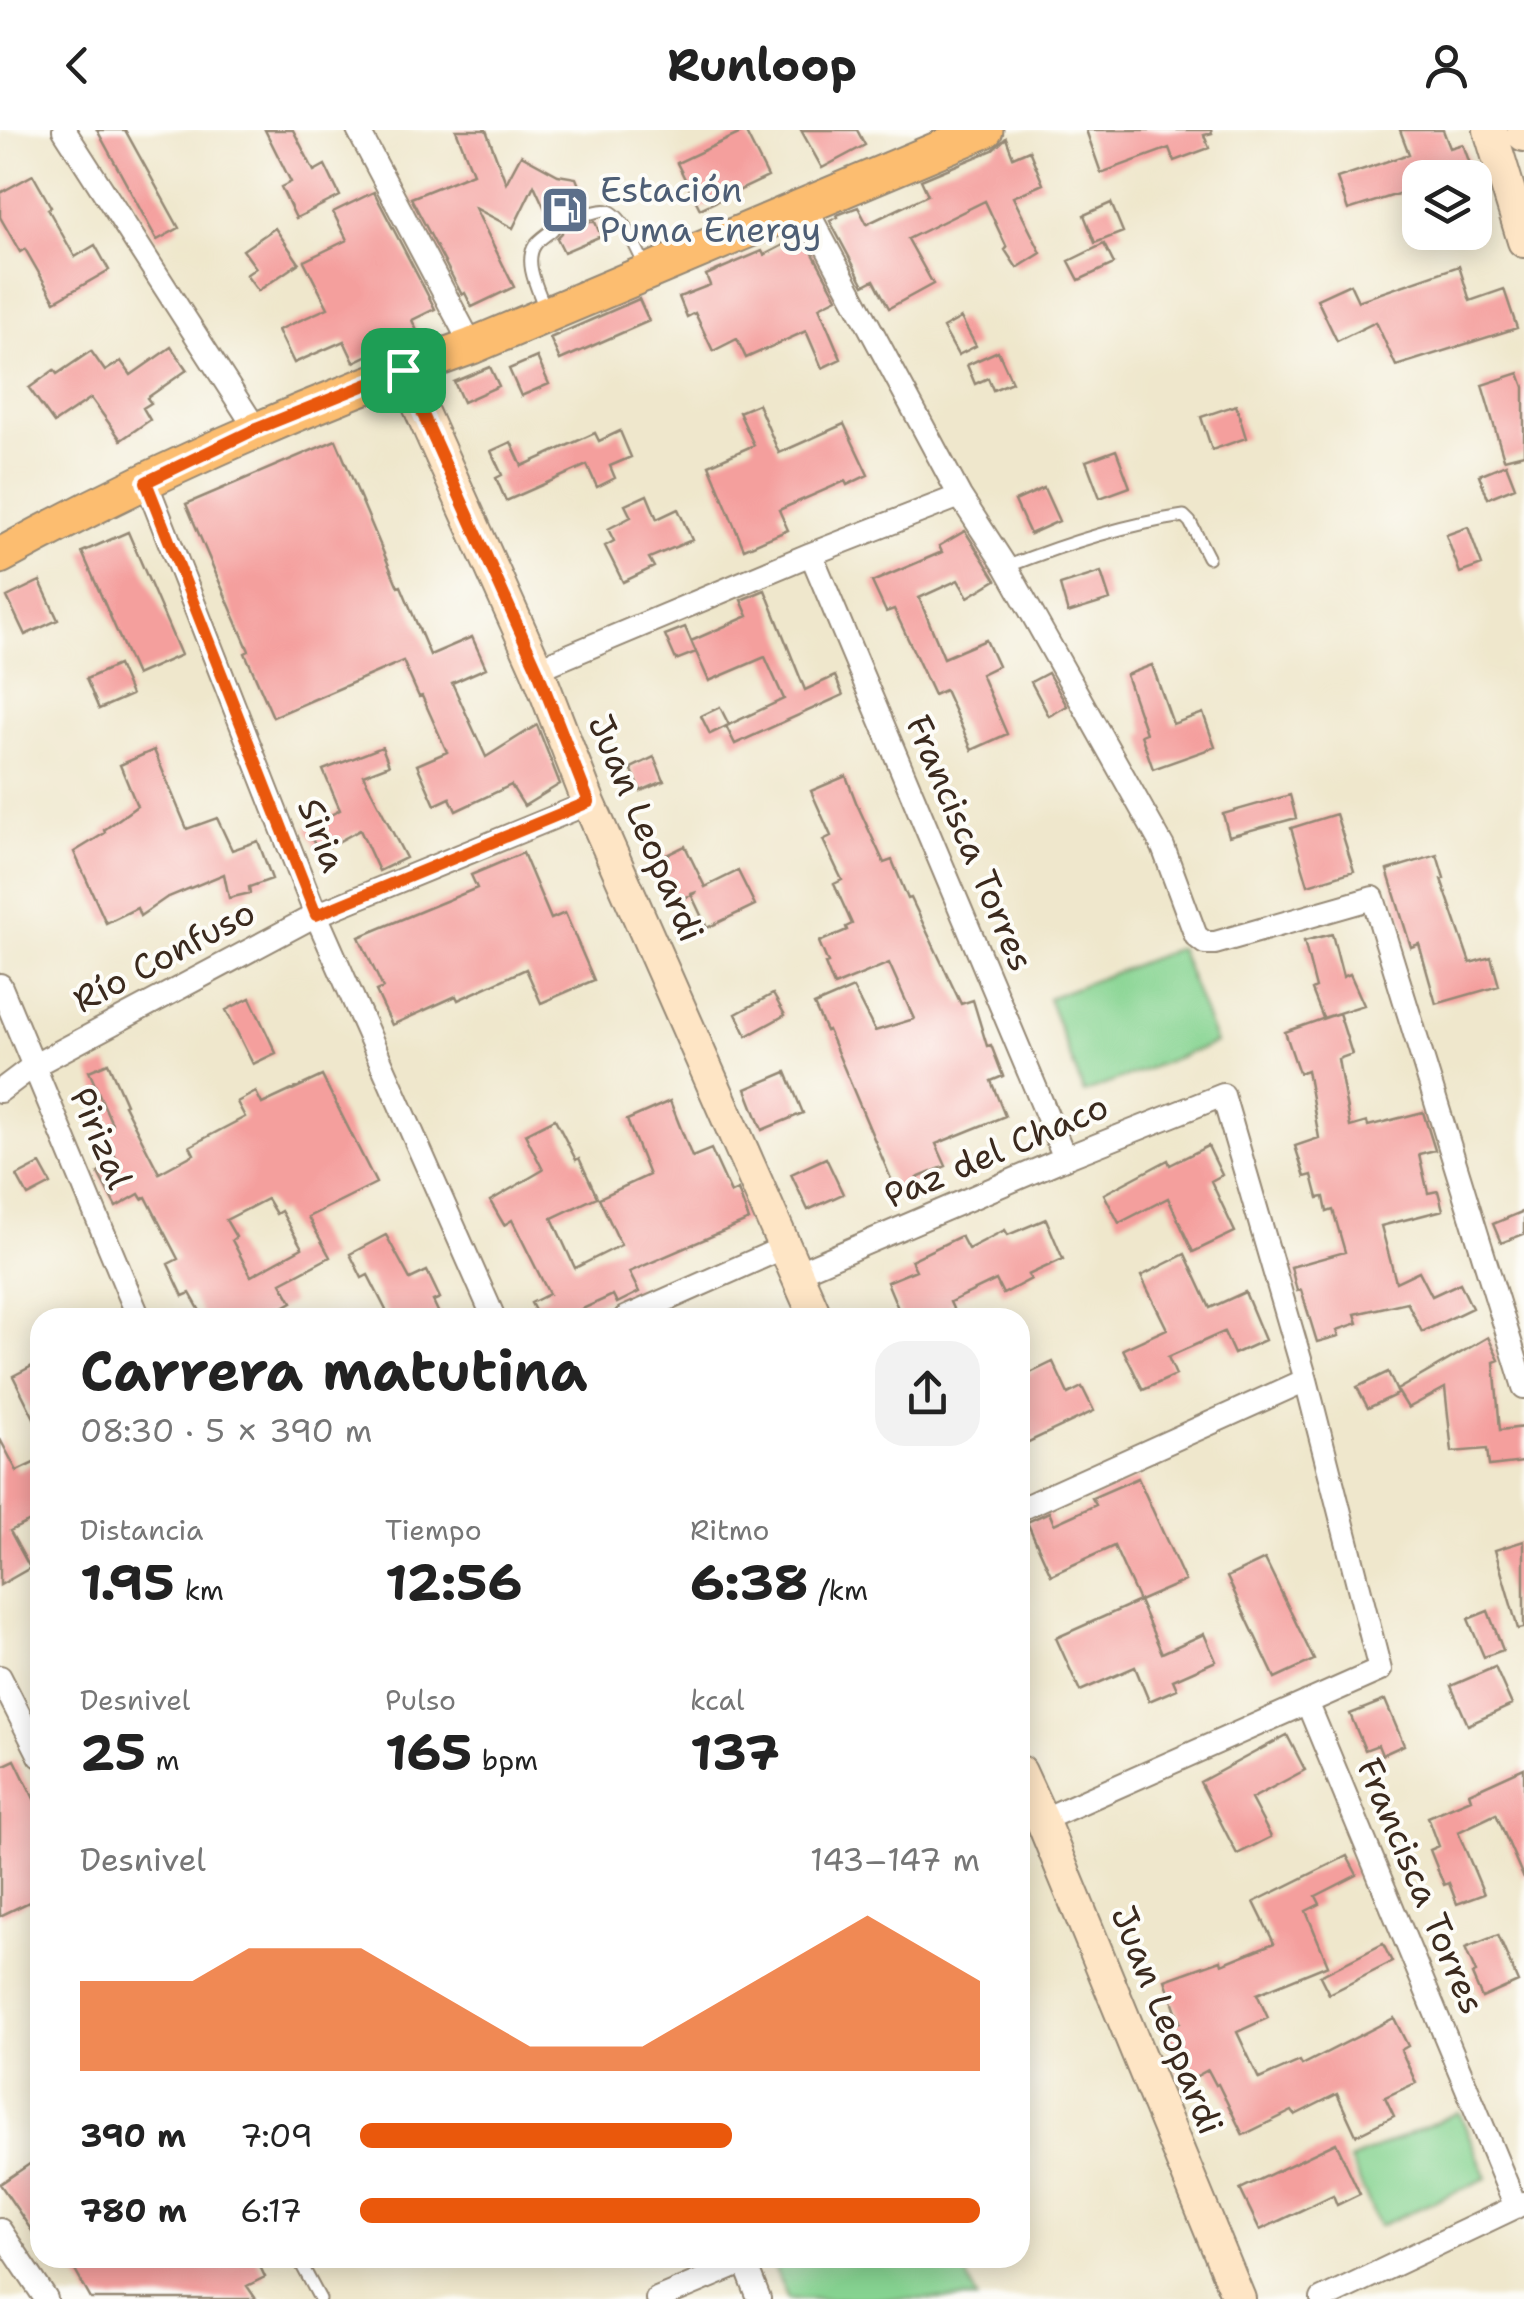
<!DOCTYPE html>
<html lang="es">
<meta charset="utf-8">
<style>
:root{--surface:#fff;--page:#f2f2f2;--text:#222;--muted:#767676;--accent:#ea580c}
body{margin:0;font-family:"Shantell Sans",sans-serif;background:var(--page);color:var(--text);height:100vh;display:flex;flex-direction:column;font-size:38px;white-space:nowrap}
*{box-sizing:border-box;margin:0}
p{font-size:32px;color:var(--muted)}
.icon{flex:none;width:55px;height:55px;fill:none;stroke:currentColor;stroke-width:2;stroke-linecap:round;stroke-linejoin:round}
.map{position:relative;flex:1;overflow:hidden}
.side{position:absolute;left:30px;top:1178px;width:1000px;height:960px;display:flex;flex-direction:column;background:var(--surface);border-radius:30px;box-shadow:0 5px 25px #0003}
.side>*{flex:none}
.controls{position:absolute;left:1402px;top:30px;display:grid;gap:20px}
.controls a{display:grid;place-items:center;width:90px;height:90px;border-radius:20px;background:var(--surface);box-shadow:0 5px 25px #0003;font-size:50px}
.pin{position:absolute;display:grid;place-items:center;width:85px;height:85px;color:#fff;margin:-42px;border-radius:20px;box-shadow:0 5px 15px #0006}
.round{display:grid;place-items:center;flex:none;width:105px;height:105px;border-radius:30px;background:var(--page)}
.overview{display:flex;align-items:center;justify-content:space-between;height:170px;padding:0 50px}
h1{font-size:55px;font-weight:700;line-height:75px}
.metrics{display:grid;grid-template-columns:repeat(3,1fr);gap:15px;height:170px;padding:10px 50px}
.metrics div{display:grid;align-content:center}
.metrics b{font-size:50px;font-weight:700}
.metrics small{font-size:28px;font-weight:400}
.metrics p{font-size:28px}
.chart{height:280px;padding:20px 50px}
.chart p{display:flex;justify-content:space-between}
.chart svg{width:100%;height:180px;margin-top:10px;fill:var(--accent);opacity:.7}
ul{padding:0 50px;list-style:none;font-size:32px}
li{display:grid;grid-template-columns:160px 120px 1fr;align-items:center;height:75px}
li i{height:25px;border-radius:12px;background:var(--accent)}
header{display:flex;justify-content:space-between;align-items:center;height:130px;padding:0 50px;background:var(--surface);font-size:45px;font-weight:700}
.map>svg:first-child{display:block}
.green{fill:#87d492;stroke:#617f58;stroke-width:2.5}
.building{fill:#f49f9d;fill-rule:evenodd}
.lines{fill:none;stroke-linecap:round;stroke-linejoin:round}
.lane-casing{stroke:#958875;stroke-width:15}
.street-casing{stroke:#958875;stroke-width:26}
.secondary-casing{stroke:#958875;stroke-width:36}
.primary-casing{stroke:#958875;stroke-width:39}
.lane{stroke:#fff;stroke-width:11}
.street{stroke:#fff;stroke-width:22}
.secondary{stroke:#fee5c5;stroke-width:32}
.primary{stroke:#fcbd6f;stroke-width:35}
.route-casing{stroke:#fff;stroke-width:20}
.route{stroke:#ea580c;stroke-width:12}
.labels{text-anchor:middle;stroke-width:8;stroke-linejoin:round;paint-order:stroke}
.service-label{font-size:35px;fill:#4e5e75;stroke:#fdfcf7;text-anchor:start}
.street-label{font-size:35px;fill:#3b2a1e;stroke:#fdfcf7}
</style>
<header><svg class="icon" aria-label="back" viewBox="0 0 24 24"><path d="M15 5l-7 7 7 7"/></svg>Runloop<svg class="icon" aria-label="person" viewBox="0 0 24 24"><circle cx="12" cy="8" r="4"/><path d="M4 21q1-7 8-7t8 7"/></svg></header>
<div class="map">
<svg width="1524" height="2169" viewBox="0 0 1524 2169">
<rect width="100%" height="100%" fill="#fdfcf7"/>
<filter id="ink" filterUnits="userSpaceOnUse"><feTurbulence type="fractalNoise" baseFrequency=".01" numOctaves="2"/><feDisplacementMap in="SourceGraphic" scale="20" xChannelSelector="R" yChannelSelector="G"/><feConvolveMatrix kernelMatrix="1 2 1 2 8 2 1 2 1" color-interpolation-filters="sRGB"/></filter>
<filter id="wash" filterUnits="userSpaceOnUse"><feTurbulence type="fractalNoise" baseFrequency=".0048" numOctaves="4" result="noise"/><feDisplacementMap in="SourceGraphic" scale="40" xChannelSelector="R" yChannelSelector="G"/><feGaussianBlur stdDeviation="2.25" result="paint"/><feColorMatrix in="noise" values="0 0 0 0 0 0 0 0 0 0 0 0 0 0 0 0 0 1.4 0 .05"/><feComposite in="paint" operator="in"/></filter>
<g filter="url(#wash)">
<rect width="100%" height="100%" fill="#efe7cc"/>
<path class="green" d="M 1179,818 L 1216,913 L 1084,963 L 1048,868 Z
M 1459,1982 L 1487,2048 L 1379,2096 L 1350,2030 Z
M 770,2128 L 959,2128 L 977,2169 L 788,2169 Z"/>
<g id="blocks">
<path class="building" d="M 97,0 L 125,0 L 179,98 L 157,110 Z
M 265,0 L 293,0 L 314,41 L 325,35 L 340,66 L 296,88 L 281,57 L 291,52 Z
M 456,0 L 486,0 L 506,53 L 521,25 L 558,45 L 576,48 L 587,75 L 582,79 L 582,86 L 587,92 L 595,92 L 601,106 L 564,122 L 557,108 L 562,103 L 562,96 L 557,90 L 550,90 L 534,55 L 513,98 L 475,78 L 514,157 L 472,177 L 465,163 L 462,165 L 411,68 L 473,43 Z
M 801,0 L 857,0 L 865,15 L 822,38 Z
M 1086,0 L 1211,0 L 1212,3 L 1204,5 L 1209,18 L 1174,31 L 1169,18 L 1101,43 Z
M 1400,0 L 1443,0 L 1450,18 L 1463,14 L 1472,40 L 1449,48 L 1420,48 L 1420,57 L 1348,80 L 1337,48 L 1409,24 Z
M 745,1 L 768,47 L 700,79 L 677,33 Z
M 1006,8 L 1013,27 L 1029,20 L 1043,54 L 1013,67 L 1041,123 L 1017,138 L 1005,120 L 1007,118 L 985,71 L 908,109 L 933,154 L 889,178 L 874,150 L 864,155 L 830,91 L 838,87 L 837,85 L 858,77 L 867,94 L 928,65 L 921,50 L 993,20 Z
M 33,45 L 51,77 L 48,79 L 75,127 L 95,115 L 109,140 L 55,171 L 25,119 L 20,122 L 0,87 L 0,63 Z
M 374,62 L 435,179 L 412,190 L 418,203 L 398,213 L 397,211 L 354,232 L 344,211 L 294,233 L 278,200 L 328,178 L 304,131 L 347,110 L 333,82 Z
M 1111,73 L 1123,102 L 1095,113 L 1084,85 Z
M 275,98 L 299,133 L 258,161 L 246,145 L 256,138 L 243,120 Z
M 803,105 L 837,168 L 819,177 L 841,229 L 822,238 L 806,201 L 746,228 L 737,209 L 713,221 L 695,183 L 687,187 L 679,167 L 710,155 L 706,145 L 762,121 L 764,125 Z
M 1104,114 L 1114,134 L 1079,150 L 1069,131 Z
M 1459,136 L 1470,171 L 1504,159 L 1517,198 L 1396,236 L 1376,192 L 1337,211 L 1317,169 L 1350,154 L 1358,171 Z
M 639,169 L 649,191 L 560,230 L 550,208 Z
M 961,188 L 976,216 L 958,225 L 943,198 Z
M 171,217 L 187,240 L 147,268 L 151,273 L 143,278 L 150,290 L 121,310 L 91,268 L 54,293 L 29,258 L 54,240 L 57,244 L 91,221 L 105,241 L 121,231 L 131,245 Z
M 998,221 L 1012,252 L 993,260 L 988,248 L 975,254 L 967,235 Z
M 537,227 L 549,254 L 521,266 L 509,239 Z
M 490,237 L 499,256 L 463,272 L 454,252 Z
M 1519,243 L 1524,257 L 1524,324 L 1504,329 L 1482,255 Z
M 758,274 L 779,323 L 844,294 L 868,345 L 847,355 L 845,351 L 779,380 L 788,400 L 744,419 L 709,335 L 754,315 L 739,282 Z
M 1236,275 L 1246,308 L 1212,320 L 1201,287 Z
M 620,301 L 631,327 L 610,336 L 615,348 L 597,357 L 587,335 L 506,371 L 496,348 L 502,345 L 491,321 L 511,312 L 522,336 L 595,303 L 599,311 Z
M 336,310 L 398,457 L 401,456 L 430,525 L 472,507 L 486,538 L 452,553 L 486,627 L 537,595 L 560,654 L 524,676 L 511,655 L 456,681 L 450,668 L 435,675 L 417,635 L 447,622 L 422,566 L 419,567 L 403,531 L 273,587 L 245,523 L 249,521 L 186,374 Z
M 1116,320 L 1130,357 L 1100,368 L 1086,331 Z
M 1506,334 L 1515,357 L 1488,368 L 1479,345 Z
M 1044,358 L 1059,391 L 1030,404 L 1015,371 Z
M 647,365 L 657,389 L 678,379 L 692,410 L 649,428 L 654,437 L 623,452 L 605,416 L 614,411 L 608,399 L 631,387 L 625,375 Z
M 1468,397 L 1482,435 L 1460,443 L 1446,405 Z
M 965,401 L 996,450 L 968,467 L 958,450 L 919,468 L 944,528 L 986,510 L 998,536 L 981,544 L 1007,604 L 972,620 L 945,560 L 934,565 L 894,479 L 886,482 L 872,452 L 942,422 L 939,416 Z
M 128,402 L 181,525 L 136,545 L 82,422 Z
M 1101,442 L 1110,470 L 1068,483 L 1060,455 Z
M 40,451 L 58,490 L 25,505 L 7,467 Z
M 765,460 L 805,560 L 835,546 L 843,565 L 735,614 L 726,596 L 784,569 L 765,527 L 709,551 L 691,511 L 748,486 L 741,470 Z
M 685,497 L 696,522 L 676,530 L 665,505 Z
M 118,535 L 131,565 L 99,579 L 86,549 Z
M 1152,535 L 1173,594 L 1203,583 L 1215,617 L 1153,639 L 1141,605 L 1146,603 L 1126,545 Z
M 1048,543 L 1067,576 L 1049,586 L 1031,552 Z
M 720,577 L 729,595 L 710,604 L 701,586 Z
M 382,617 L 389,635 L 363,645 L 406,728 L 379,741 L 360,700 L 319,722 L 306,698 L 340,680 L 323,640 Z
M 154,620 L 187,699 L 217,688 L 232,720 L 258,711 L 272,749 L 249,757 L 250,763 L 229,768 L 224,744 L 166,768 L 140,786 L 137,778 L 106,793 L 74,722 L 105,703 L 104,700 L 137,676 L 120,635 Z
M 654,627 L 664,651 L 641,661 L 631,638 Z
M 846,646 L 856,672 L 884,733 L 892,730 L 908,769 L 911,768 L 961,874 L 973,870 L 987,916 L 991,915 L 1003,946 L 991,951 L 1005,986 L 936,1014 L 946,1036 L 917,1048 L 919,1053 L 897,1063 L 828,900 L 826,901 L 814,875 L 853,858 L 875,901 L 914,889 L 889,833 L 834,856 L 825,834 L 828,833 L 819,812 L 847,800 L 846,797 L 852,794 L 834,754 L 842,750 L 823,710 L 831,706 L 811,661 Z
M 1290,665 L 1296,688 L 1229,706 L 1223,684 Z
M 1336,684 L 1354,741 L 1308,755 L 1291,698 Z
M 685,716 L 705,757 L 738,741 L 755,775 L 707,798 L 691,764 L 697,762 L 674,773 L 654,731 Z
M 523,723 L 551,789 L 565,783 L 594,850 L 541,873 L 526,839 L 458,870 L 456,866 L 392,895 L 376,861 L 383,858 L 359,807 L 477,758 L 471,745 Z
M 1437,725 L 1444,748 L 1441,749 L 1470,833 L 1491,827 L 1499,856 L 1436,874 L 1419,814 L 1411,817 L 1387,740 Z
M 1332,804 L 1343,847 L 1350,844 L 1364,875 L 1323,888 L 1312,860 L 1316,858 L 1304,811 Z
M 773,864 L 785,885 L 747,906 L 736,884 Z
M 250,868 L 276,923 L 253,934 L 226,880 Z
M 1339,883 L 1352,924 L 1338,929 L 1350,997 L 1367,992 L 1368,996 L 1423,982 L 1435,1020 L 1419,1024 L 1428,1063 L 1438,1061 L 1443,1080 L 1381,1096 L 1396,1152 L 1419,1141 L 1432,1166 L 1460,1153 L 1472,1178 L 1422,1202 L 1407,1172 L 1355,1184 L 1358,1193 L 1337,1200 L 1339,1206 L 1317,1212 L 1301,1160 L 1297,1161 L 1291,1137 L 1345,1122 L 1333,1080 L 1327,1082 L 1324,1067 L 1318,1068 L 1312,1045 L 1305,1047 L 1295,1016 L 1319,1008 L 1307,940 L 1299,943 L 1285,902 Z
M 108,933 L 126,974 L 124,975 L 159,1043 L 194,1024 L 190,1016 L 245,987 L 237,972 L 256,962 L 262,974 L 322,946 L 376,1053 L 308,1087 L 330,1127 L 281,1153 L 292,1172 L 263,1188 L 204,1188 L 190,1163 L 183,1166 L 168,1134 L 178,1129 L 146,1067 L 142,1069 L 139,1064 L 116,1077 L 98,1043 L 118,1032 L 101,1000 L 112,994 L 89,941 ZM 267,1069 L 276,1084 L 281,1081 L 302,1118 L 251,1146 L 232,1110 L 236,1107 L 226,1090 Z
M 786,942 L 803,983 L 762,1000 L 746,959 Z
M 670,971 L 692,1027 L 711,1019 L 731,1063 L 738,1060 L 749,1090 L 629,1142 L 639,1162 L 617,1173 L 613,1165 L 563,1188 L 539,1188 L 531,1173 L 549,1164 L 512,1090 L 504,1095 L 490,1071 L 543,1040 L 525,1004 L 555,989 L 576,1030 L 579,1028 L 597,1067 L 552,1088 L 575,1138 L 621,1115 L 599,1068 L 649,1045 L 627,990 Z
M 1208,1016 L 1222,1045 L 1211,1051 L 1235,1102 L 1193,1122 L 1168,1068 L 1119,1093 L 1104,1064 L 1168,1030 L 1170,1035 Z
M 826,1028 L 843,1064 L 808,1080 L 791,1044 Z
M 40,1034 L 51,1054 L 28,1066 L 17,1046 Z
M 1524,1081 L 1524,1104 L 1501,1113 L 1493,1094 Z
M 1046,1089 L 1063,1129 L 1028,1145 L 1031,1149 L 1003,1164 L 996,1150 L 950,1172 L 955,1183 L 943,1188 L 902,1188 L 887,1152 L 916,1140 L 911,1130 L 961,1106 L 968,1119 L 1005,1100 L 1008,1105 Z
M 386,1105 L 410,1149 L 427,1141 L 440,1168 L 433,1171 L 441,1188 L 390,1188 L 368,1145 L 362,1148 L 350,1124 Z
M 1185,1124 L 1210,1178 L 1245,1162 L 1265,1210 L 1234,1224 L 1224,1202 L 1168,1227 L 1176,1245 L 1143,1260 L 1123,1219 L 1167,1199 L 1141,1146 Z
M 1488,1207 L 1499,1230 L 1494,1232 L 1500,1300 L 1524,1297 L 1524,1332 L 1489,1336 L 1487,1319 L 1452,1322 L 1445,1258 L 1408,1278 L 1397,1260 Z
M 40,1232 L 40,1300 L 13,1246 Z
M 1053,1232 L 1068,1264 L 1082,1257 L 1094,1281 L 1020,1316 L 1020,1248 Z
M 1388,1242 L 1398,1264 L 1368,1278 L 1357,1257 Z
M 0,1309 L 17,1341 L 40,1330 L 40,1386 L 10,1401 L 30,1438 L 0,1455 Z
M 1138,1348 L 1185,1451 L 1139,1471 L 1162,1523 L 1204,1504 L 1216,1531 L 1173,1550 L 1177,1559 L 1149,1571 L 1135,1537 L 1080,1561 L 1056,1508 L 1139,1471 L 1114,1416 L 1051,1445 L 1027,1392 L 1049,1382 L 1054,1394 L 1096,1375 L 1092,1368 Z
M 1524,1411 L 1524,1498 L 1518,1499 L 1495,1420 Z
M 1265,1429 L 1314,1530 L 1275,1548 L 1227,1447 Z
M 1488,1481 L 1503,1520 L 1484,1527 L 1468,1489 Z
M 1495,1537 L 1512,1575 L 1468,1595 L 1451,1556 Z
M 1385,1570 L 1404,1615 L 1382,1625 L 1378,1615 L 1365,1620 L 1350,1584 Z
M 1287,1605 L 1305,1640 L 1251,1669 L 1271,1707 L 1237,1724 L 1200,1652 Z
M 15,1630 L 40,1681 L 40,1767 L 0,1786 L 0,1637 Z
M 1524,1638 L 1524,1749 L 1496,1684 L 1458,1702 L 1484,1764 L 1457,1774 L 1449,1753 L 1444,1755 L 1430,1720 L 1439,1716 L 1428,1687 L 1471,1669 L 1469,1663 Z
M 1347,1726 L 1357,1745 L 1316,1766 L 1320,1774 L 1306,1781 L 1328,1835 L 1257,1864 L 1268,1888 L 1237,1902 L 1259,1949 L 1300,1931 L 1302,1935 L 1394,1888 L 1408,1916 L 1401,1920 L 1416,1953 L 1385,1967 L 1394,1986 L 1356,2005 L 1337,1964 L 1295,1985 L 1292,1981 L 1243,2005 L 1218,1954 L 1216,1955 L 1208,1940 L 1182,1954 L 1163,1898 L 1180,1892 L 1165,1850 L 1221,1830 L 1222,1834 L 1274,1813 L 1254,1772 Z
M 1498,1805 L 1518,1852 L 1482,1868 L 1472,1845 L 1476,1843 L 1465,1818 Z
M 1383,1814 L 1392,1832 L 1329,1864 L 1320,1846 Z
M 1336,2013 L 1360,2064 L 1337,2075 L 1333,2065 L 1260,2100 L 1240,2059 Z
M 40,2027 L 40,2113 L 0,2054 Z
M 68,2128 L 256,2128 L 265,2147 L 247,2156 L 256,2169 L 91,2169 Z"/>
</g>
</g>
<g filter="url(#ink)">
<use href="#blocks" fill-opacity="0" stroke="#958875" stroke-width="2.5"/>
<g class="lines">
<g class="lane-casing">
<path id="lane" d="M 591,83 C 596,82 603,79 608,81 C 623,84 639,124 646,138
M 545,179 C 539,161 523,133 535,115 C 539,109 548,104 553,99
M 1006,437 C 1064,414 1122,395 1184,386 L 1190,392 L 1208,427
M 298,2128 L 320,2169"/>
</g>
<g class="street-casing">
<path id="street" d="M 64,0 L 256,299
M 358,0 L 472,216
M 804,75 L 960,366 L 1006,437 L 1163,717 L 1196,806 L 1205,813 L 1215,813 L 1373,768 L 1524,1257
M 146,352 L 316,785 L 494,1188
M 811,424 L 1065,1028
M 537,539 L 811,424 L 960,366
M 0,855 L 139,1188
M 0,961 L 33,936 L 316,785 L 589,673
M 796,1143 L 1065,1028 L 1223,965 L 1306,1250 L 1380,1540 L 1042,1690
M 625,1188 L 785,1117
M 1020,1379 L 1306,1250
M 0,1547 L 40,1626
M 1307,1572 L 1516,2077
M 0,2100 L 46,2169
M 743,2128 L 759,2169
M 657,2169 L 745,2132
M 1322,2169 L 1524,2073"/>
</g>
<g class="secondary-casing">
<path id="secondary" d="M 1490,0 L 1524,111
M 1523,0 L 1524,5
M 403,240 L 537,539 L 589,673 L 816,1188
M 1020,1642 L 1042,1690 L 1239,2169"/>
</g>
<g class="primary-casing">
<path id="primary" d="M 0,426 C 151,343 310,273 472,216 L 985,0"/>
</g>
<use href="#lane" class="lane"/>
<use href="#street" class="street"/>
<use href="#secondary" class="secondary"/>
<use href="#primary" class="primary"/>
</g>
</g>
<g class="lines" filter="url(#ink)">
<g class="route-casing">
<path id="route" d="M 403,240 L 537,539 L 589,672 L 316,785 L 146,352 L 256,299 Z"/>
</g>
<use href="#route" class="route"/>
</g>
<defs>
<g id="fuel-square" transform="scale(2.5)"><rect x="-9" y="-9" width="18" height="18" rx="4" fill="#5c6f8a" stroke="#fdfcf7"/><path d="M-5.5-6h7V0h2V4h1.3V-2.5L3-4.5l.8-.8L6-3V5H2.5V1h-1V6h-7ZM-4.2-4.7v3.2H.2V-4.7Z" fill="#fff"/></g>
</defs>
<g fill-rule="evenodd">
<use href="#fuel-square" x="565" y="80"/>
</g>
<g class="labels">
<g class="service-label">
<text x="600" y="72">Estación<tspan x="600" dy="40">Puma Energy</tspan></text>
</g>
<g class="street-label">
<text transform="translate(646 698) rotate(67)" y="12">Juan Leopardi</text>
<text transform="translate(322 705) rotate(69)" y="12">Siria</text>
<text transform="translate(970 713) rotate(67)" y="12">Francisca Torres</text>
<text transform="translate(164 826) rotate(-28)" y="12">Río Confuso</text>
<text transform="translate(101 1008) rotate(67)" y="12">Pirizal</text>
<text transform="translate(996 1021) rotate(-23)" y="12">Paz del Chaco</text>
<text transform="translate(1421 1756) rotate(67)" y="12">Francisca Torres</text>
<text transform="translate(1167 1890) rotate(68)" y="12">Juan Leopardi</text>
</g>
</g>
</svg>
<div class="controls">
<a><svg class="icon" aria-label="layers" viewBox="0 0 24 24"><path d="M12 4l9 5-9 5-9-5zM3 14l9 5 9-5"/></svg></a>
</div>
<div class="pin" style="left:403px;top:240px;background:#1e9e55"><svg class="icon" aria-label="arrive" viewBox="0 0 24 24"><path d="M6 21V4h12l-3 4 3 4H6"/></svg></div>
<section class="side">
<div class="overview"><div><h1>Carrera matutina</h1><p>08:30 · 5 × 390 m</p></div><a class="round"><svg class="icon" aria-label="share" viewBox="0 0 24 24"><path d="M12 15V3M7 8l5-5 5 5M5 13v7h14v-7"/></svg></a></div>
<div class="metrics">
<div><p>Distancia</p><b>1.95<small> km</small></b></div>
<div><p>Tiempo</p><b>12:56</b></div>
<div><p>Ritmo</p><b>6:38<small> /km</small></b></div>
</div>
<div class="metrics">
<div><p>Desnivel</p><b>25<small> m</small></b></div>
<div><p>Pulso</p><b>165<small> bpm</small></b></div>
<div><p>kcal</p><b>137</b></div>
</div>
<div class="chart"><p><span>Desnivel</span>143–147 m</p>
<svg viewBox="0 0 160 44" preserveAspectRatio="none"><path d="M0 44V22L10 22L20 22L30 14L40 14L50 14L60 22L70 30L80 38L90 38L100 38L110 30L120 22L130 14L140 6L150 14L160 22V44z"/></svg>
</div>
<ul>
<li><b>390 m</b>7:09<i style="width:60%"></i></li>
<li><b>780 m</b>6:17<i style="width:100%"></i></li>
</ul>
</section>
</div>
